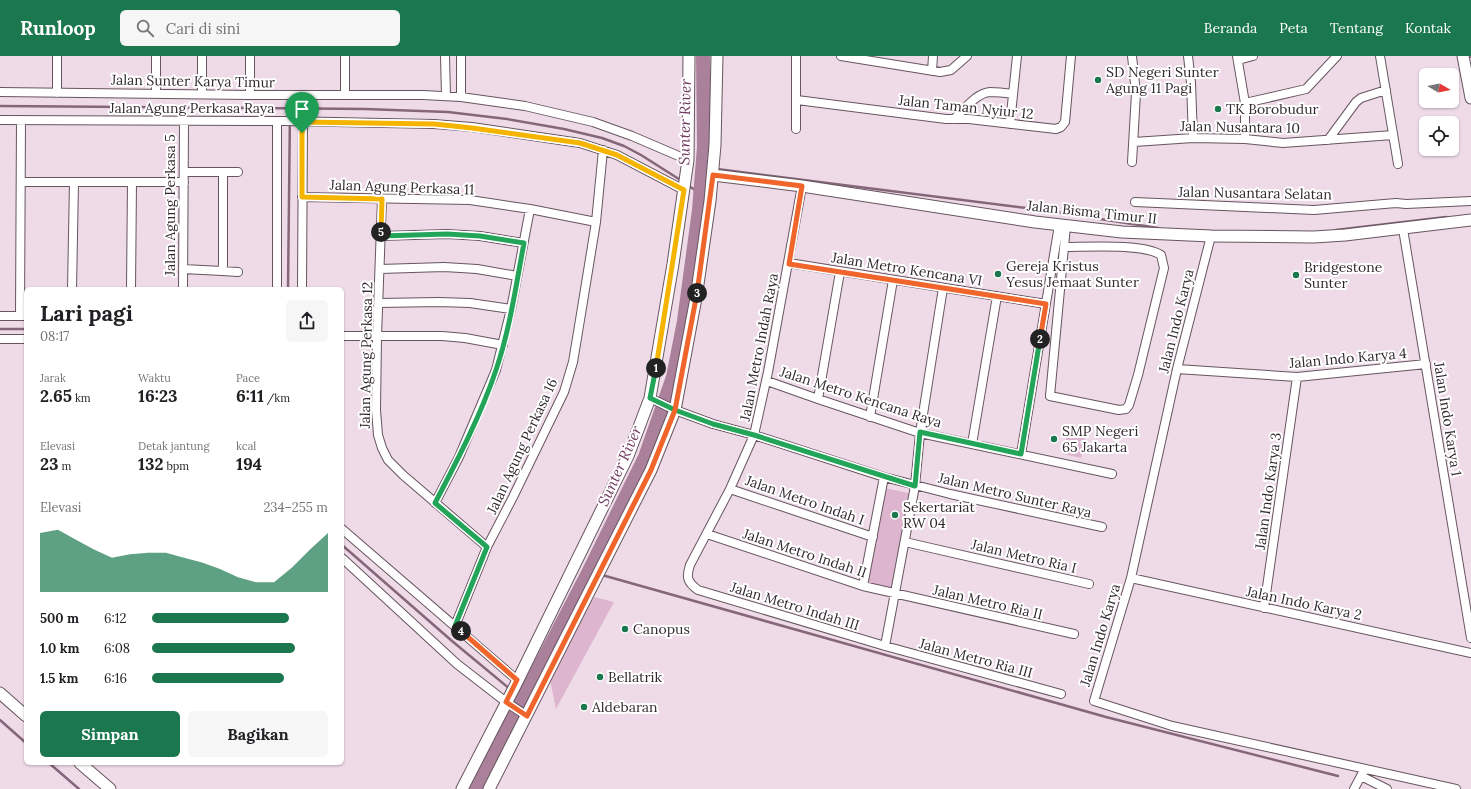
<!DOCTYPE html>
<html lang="id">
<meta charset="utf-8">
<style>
:root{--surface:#fff;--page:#f6f6f6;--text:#202124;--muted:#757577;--accent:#1b784e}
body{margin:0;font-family:Lora,serif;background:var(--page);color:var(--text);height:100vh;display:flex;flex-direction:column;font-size:15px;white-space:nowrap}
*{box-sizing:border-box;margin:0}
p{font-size:13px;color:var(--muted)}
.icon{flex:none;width:22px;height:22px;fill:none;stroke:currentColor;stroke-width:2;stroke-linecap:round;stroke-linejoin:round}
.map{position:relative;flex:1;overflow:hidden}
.drawer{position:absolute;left:24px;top:231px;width:320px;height:478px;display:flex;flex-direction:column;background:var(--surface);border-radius:6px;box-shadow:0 1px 3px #0004}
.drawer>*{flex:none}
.needle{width:26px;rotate:100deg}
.fabs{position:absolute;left:1419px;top:12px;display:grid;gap:8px}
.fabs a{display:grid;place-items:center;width:40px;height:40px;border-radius:6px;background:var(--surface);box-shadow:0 1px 3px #0004;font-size:20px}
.pin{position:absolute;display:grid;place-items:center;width:34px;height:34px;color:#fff;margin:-41px -17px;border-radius:50% 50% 50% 0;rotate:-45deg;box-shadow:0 0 4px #0007}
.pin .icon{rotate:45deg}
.km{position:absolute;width:20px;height:20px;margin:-10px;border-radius:50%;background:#222;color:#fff;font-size:11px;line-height:20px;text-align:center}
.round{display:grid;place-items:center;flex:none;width:42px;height:42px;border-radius:6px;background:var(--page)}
.head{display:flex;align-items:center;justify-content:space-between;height:68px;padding:0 16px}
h1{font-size:22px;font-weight:700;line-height:30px}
.figures{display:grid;grid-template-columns:repeat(3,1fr);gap:6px;height:68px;padding:4px 16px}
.figures div{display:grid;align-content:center}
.figures b{font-size:17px;font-weight:700}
.figures small{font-size:11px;font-weight:400}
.figures p{font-size:11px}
.chart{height:112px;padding:8px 16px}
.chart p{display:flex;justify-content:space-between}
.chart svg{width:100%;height:72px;margin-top:4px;fill:var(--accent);opacity:.7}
.action{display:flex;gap:8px;margin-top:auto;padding:8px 16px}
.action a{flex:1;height:46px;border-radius:6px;background:var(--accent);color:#fff;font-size:16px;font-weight:700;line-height:46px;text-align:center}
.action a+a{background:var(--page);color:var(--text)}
ul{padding:0 16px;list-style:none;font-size:13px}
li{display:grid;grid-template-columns:64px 48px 1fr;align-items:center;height:30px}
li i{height:10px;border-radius:5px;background:var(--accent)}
header{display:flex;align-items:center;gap:24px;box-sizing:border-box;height:56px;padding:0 20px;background:var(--accent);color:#fff}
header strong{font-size:19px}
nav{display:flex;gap:22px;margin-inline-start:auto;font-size:14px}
.search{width:280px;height:36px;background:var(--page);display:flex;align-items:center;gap:10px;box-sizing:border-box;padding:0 14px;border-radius:6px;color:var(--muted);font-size:15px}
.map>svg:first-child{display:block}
.green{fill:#ddb5ce}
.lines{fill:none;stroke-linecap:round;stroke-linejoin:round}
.stream{stroke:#85667a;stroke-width:2.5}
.river{stroke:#aa809b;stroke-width:14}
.street-casing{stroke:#66555f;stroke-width:10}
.secondary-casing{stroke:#66555f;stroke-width:13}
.street{stroke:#fff;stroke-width:8}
.secondary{stroke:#fff;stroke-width:11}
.split-1-casing{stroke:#fff;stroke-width:8}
.split-2-casing{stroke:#fff;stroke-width:8}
.split-3-casing{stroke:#fff;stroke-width:8}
.split-4-casing{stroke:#fff;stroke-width:8}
.split-5-casing{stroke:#fff;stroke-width:8}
.split-6-casing{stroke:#fff;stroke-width:8}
.split-1{stroke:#f5b400;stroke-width:5}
.split-2{stroke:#22a559;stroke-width:5}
.split-3{stroke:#f0652b;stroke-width:5}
.split-4{stroke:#f0652b;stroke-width:5}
.split-5{stroke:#22a559;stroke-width:5}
.split-6{stroke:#f5b400;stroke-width:5}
.poi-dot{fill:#1b784e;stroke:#fff;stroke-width:1.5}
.labels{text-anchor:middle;stroke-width:4;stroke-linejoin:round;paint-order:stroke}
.poi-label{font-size:14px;fill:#30282d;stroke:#fff;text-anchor:start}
.street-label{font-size:14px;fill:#30282d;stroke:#fff}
.water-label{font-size:15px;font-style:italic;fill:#71395f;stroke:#fff}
</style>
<header>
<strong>Runloop</strong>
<div class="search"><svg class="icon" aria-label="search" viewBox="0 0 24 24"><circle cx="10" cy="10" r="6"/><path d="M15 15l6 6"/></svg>Cari di sini</div>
<nav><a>Beranda</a><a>Peta</a><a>Tentang</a><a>Kontak</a></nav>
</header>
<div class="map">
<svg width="1471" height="733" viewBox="0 0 1471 733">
<rect width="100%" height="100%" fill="#efdbe8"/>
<path class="green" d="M 1068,373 L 1086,376 L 1081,402 L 1063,398 Z
M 885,432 L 913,438 L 894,534 L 866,529 Z
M 590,516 L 596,519 L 532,649 L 523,644 Z
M 594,541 L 614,546 L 556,653 L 550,624 Z"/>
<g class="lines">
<path class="stream" d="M 1471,0 L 1471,1
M 0,50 L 365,53 L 448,56 L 507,63 L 564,73 L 602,82 L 624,90 L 641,99 L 682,125
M 702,111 L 710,112
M 717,113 L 1042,154 L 1158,172
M 687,129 L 700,137
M 1336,174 L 1446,161
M 288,233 L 290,53
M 0,273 L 26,273
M 342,489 L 452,585 L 510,633
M 589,515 L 595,517
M 602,519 L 1106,661 L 1338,720
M 516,637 L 523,643
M 0,664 L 26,687
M 49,707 L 79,733"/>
<path class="river" d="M 476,733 L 589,515 L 645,401 L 673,321 L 684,265 L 699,154 L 704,91 L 703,0"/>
<g class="street-casing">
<path id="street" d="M 156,0 L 156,38
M 250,0 L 250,39
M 445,0 L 446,40
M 461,0 L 461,41
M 841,0 L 940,16 L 951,14 L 967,0
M 1132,0 L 1136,37 L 1132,106
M 1188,0 L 1191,27 L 1193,82
M 1237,0 L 1245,47 L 1245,83
M 1380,0 L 1398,108
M 1238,4 L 1253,0
M 932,15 L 933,0
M 0,36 L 250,39 L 423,39 L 461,41 L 525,50 L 593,66 L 632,80 L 688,104
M 57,37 L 57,0
M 202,38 L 202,0
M 345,38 L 345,0
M 797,44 L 946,63 L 969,63 L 1056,73 L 1061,71 L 1065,66 L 1071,0
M 1245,47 L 1306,33 L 1337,0
M 954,63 C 964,54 976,37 990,36 C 998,36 1006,37 1013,38
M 0,64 L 284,65 L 434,68 L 472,71 L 580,87 L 617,99 L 684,134
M 1010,68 L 1017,0
M 796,73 L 796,0
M 1328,84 L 1356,46 L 1361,42 L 1386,34
M 1134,86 L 1193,82 L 1245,83 L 1283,87 L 1393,79
M 221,116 L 238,116
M 21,126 L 184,126
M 802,130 L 768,316 L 754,379 L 730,433 L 690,509 C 686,521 687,526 698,534 L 885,590 L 1061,638
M 302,141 L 470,144 L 530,153 L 596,166
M 382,143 L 377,280 L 376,354 L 378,379 L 382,392 L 388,404 L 403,419 L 487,491
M 1135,146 L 1314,154 L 1396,147 L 1406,148 L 1471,145
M 1403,173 L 1471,582
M 381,180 L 447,178 L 480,180 L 523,187
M 1211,180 L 1177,313 L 1131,522 L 1094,645 L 1172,670 L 1456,733
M 1064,191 C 1087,191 1143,187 1161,199 L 1164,212 L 1138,319 L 1129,349 L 1126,353 L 1119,354 L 1050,340 L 1066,170
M 789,207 L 1046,248
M 183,213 L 222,215 L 223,209 L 223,118 L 221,116 L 184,116
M 380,213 L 444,211 L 477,213 L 517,220
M 222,215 L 238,216
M 72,233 L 74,126
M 131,233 L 132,126
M 183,233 L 184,65
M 277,233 L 277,65
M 302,233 L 303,66
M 379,247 L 439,246 L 470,247 L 511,253
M 0,260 L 26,260
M 20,260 L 21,64
M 342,280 L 442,280 L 465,282 L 503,289
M 0,283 L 26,283
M 1177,313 L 1297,321 L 1426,308
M 767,325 L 818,343 L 920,377 L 1112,418
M 650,342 L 675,354 L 713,368 L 754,379 L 884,421 L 950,438 L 1102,471
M 818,343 L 840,216
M 870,361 L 893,224
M 972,388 L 997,240
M 1021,398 L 1059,169
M 730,433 L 873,481
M 435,447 L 459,401 L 496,314 L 511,253 L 530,153
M 342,473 L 517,624
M 707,478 L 863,530 L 1074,578
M 905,486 L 1089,528
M 342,502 L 457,608 L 506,646 L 527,660
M 1131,522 L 1471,597
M 863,530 L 884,421
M 1264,552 L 1297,321
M 455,570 L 487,491 L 513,441 L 564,336 L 573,306 L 579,270 L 596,166 L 603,94
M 885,590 L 915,430 L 920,377 L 943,232
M 1361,720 L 1387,733
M 1354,733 L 1363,716"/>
</g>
<g class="secondary-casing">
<path id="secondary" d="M 1463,0 L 1471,42
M 713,119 L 802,130 L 1035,166 L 1122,176 L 1211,180 L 1314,181 L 1345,179 L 1471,164
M 0,637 L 26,660
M 80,707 L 110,733
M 462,733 L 516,628 L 628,400 L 650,342 L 673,208 L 688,104 L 689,0
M 489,733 L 651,414 L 675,354 L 696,242 L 710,145 L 715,89 L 717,0"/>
</g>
<use href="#street" class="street"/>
<use href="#secondary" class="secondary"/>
</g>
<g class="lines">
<g class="split-1-casing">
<path id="split-1" d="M 302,77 L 303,66 L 434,68 L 472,72 L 580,87 L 617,99 L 684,134 L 656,312"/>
</g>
<g class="split-2-casing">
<path id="split-2" d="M 656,312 L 650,342 L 675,354 L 713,368 L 754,379 L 915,430 L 920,376 L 1021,398 L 1040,283"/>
</g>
<g class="split-3-casing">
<path id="split-3" d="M 697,237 L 713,119 L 802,130 L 789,208 L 1046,248 L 1040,283"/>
</g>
<g class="split-4-casing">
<path id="split-4" d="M 461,575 L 517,624 L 506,646 L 527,660 L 651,414 L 675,354 L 697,237"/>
</g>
<g class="split-5-casing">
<path id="split-5" d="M 381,176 L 381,180 L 447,178 L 480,180 L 524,187 C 516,229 510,273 496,314 C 481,359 457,405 435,447 L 487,491 L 455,570 L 461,575"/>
</g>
<g class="split-6-casing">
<path id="split-6" d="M 302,77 L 302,141 L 382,143 L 381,176"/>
</g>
<use href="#split-1" class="split-1"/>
<use href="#split-2" class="split-2"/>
<use href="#split-3" class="split-3"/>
<use href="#split-4" class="split-4"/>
<use href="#split-5" class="split-5"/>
<use href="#split-6" class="split-6"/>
</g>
<g class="poi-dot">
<circle cx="1098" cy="24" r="4"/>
<circle cx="1218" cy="53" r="4"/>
<circle cx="998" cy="218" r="4"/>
<circle cx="1296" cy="219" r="4"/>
<circle cx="1054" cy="383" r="4"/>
<circle cx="895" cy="459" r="4"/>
<circle cx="625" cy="573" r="4"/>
<circle cx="600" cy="621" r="4"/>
<circle cx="584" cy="651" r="4"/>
</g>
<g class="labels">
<g class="poi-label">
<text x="1106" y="21">SD Negeri Sunter<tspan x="1106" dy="16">Agung 11 Pagi</tspan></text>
<text x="1226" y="58">TK Borobudur</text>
<text x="1006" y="215">Gereja Kristus<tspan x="1006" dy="16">Yesus Jemaat Sunter</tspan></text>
<text x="1304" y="216">Bridgestone<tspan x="1304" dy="16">Sunter</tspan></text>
<text x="1062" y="380">SMP Negeri<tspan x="1062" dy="16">65 Jakarta</tspan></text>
<text x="903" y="456">Sekertariat<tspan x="903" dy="16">RW 04</tspan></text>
<text x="633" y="578">Canopus</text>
<text x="608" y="626">Bellatrik</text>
<text x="592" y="656">Aldebaran</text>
</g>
<g class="street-label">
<text transform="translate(193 25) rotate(1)" y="5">Jalan Sunter Karya Timur</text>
<text transform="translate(966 51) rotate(6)" y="5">Jalan Taman Nyiur 12</text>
<text x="192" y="57">Jalan Agung Perkasa Raya</text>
<text transform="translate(1240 71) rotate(1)" y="5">Jalan Nusantara 10</text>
<text transform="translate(402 131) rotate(2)" y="5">Jalan Agung Perkasa 11</text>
<text transform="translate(1255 137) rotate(1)" y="5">Jalan Nusantara Selatan</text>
<text transform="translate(170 149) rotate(-90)" y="5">Jalan Agung Perkasa 5</text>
<text transform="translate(1092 156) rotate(6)" y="5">Jalan Bisma Timur II</text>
<text transform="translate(907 213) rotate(9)" y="5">Jalan Metro Kencana VI</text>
<text transform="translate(1176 265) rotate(-76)" y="5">Jalan Indo Karya</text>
<text transform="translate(759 291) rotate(-79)" y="5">Jalan Metro Indah Raya</text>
<text transform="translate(366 299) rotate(-89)" y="5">Jalan Agung Perkasa 12</text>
<text transform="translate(1348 302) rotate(-5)" y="5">Jalan Indo Karya 4</text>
<text transform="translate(861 341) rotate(18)" y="5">Jalan Metro Kencana Raya</text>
<text transform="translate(1448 363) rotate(81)" y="5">Jalan Indo Karya 1</text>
<text transform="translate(522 390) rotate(-65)" y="5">Jalan Agung Perkasa 16</text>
<text transform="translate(1268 435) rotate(-82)" y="5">Jalan Indo Karya 3</text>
<text transform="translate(1015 439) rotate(13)" y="5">Jalan Metro Sunter Raya</text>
<text transform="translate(805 444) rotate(19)" y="5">Jalan Metro Indah I</text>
<text transform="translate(805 497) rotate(18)" y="5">Jalan Metro Indah II</text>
<text transform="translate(1024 500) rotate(13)" y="5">Jalan Metro Ria I</text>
<text transform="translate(988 546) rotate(13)" y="5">Jalan Metro Ria II</text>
<text transform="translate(1304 547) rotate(12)" y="5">Jalan Indo Karya 2</text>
<text transform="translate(795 550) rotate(17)" y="5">Jalan Metro Indah III</text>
<text transform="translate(1100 579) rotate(-73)" y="5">Jalan Indo Karya</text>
<text transform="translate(976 602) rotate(15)" y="5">Jalan Metro Ria III</text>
</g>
<g class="water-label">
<text transform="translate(685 66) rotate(-89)" y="5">Sunter River</text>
<text transform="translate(620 410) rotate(-66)" y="5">Sunter River</text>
</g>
</g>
</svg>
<div class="fabs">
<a><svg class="needle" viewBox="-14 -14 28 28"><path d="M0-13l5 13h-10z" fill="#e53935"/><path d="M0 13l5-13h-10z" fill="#757577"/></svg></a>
<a><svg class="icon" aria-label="locate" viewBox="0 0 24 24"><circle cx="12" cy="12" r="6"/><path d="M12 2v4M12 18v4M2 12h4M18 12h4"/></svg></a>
</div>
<div class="pin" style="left:302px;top:77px;background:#1e9e55"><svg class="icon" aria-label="arrive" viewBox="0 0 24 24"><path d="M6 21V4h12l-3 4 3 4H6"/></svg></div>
<b class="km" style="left:656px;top:312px">1</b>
<b class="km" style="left:1040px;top:283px">2</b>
<b class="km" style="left:697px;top:237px">3</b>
<b class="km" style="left:461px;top:575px">4</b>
<b class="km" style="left:381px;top:176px">5</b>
<section class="drawer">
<div class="head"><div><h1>Lari pagi</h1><p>08:17</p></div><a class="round"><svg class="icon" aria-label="share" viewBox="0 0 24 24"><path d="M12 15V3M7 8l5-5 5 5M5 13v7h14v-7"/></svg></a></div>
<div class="figures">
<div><p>Jarak</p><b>2.65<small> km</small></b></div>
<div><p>Waktu</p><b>16:23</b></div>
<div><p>Pace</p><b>6:11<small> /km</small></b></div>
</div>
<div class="figures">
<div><p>Elevasi</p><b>23<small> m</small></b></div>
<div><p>Detak jantung</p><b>132<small> bpm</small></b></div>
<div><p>kcal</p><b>194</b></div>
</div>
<div class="chart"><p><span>Elevasi</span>234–255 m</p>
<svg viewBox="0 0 160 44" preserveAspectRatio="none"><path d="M0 44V8L10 6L20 12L30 18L40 23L50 21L60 20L70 20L80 23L90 26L100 30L110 35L120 38L130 38L140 29L150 18L160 8V44z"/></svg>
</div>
<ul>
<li><b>500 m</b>6:12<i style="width:78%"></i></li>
<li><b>1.0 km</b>6:08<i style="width:81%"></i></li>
<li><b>1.5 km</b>6:16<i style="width:75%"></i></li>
</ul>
<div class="action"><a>Simpan</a><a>Bagikan</a></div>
</section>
</div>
